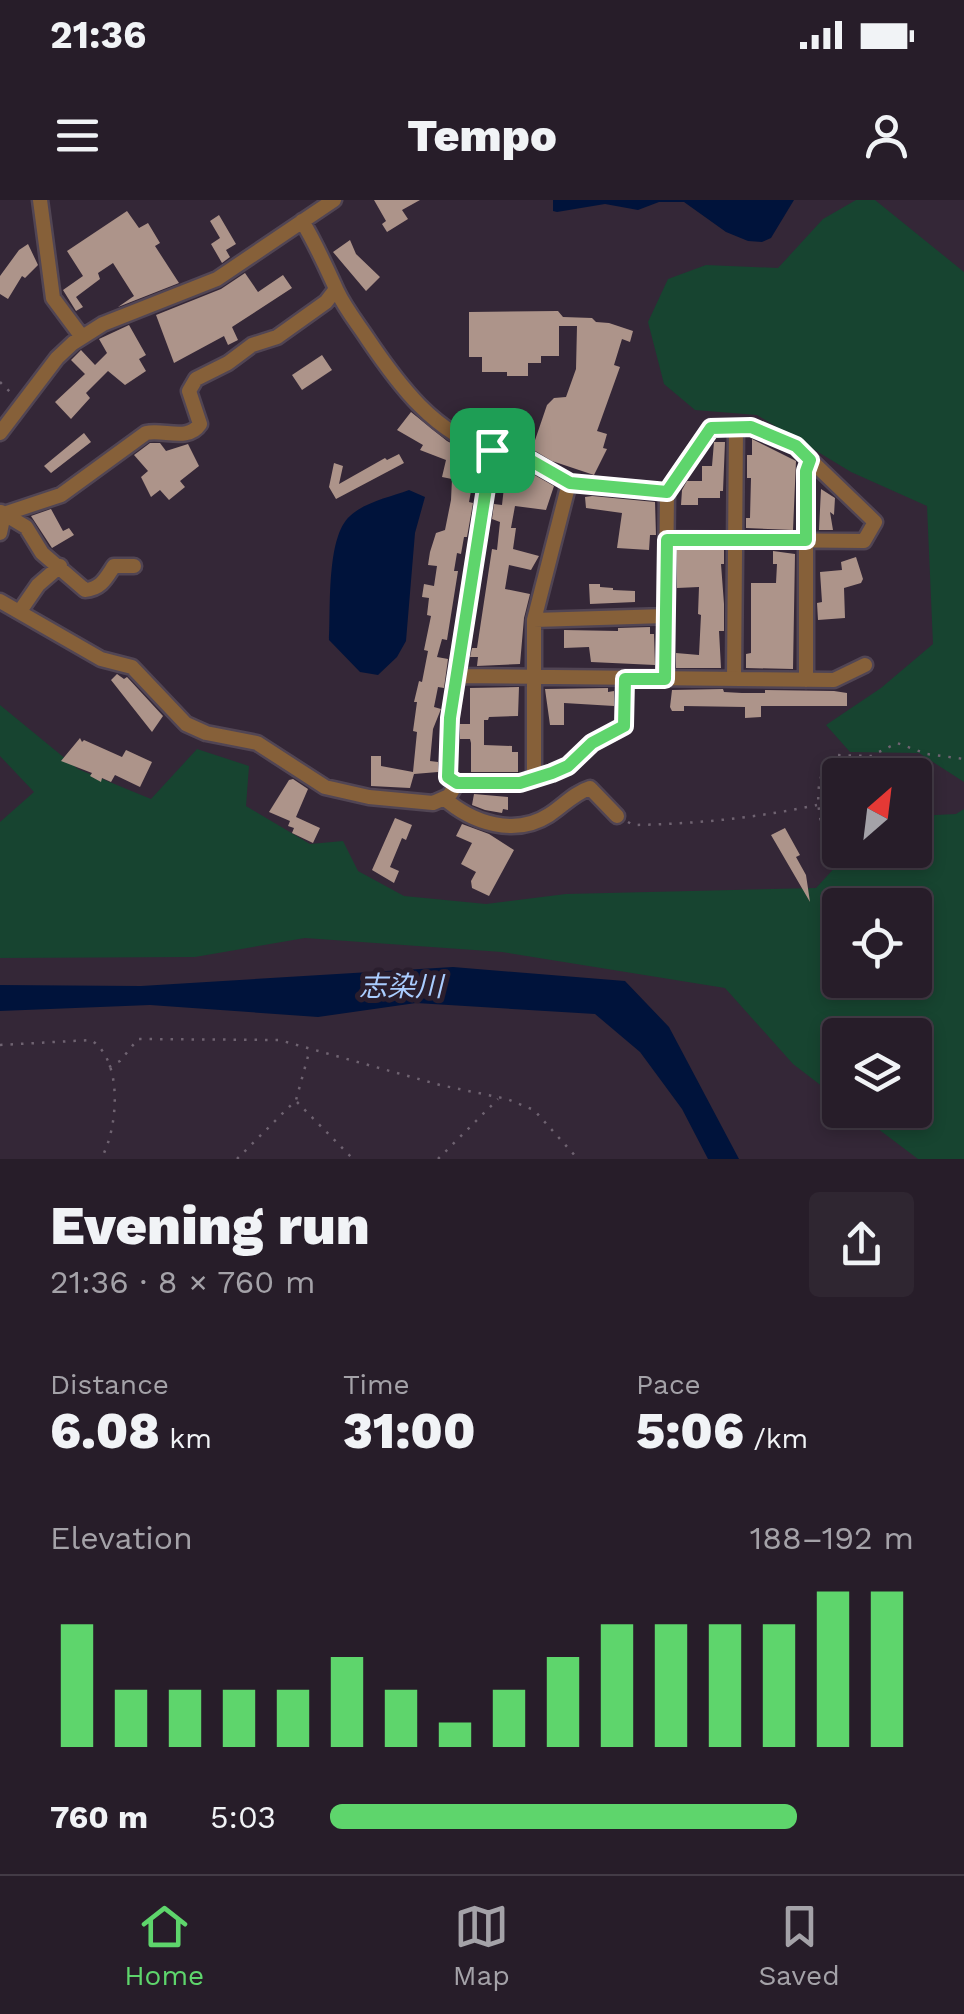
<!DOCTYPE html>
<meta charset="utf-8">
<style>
:root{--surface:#271d29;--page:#2f2631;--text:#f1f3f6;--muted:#a4a2a8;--line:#433b46;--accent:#5ed56c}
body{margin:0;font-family:"Work Sans","Noto Sans JP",sans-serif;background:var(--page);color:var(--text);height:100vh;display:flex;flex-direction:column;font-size:38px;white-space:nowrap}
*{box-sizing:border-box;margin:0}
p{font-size:32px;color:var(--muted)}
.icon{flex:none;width:55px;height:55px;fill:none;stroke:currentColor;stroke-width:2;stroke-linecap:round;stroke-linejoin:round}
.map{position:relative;height:959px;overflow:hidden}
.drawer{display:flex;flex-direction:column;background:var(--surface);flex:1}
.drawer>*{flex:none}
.needle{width:65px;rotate:28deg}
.tools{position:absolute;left:822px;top:558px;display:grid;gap:20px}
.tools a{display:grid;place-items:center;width:110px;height:110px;border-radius:10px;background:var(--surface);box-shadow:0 5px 15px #0003,0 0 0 2px var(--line);font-size:50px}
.pin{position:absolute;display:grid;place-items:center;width:85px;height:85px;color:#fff;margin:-42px;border-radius:20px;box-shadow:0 5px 15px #0006}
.round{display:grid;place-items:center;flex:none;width:105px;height:105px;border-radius:10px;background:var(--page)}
.head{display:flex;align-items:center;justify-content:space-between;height:170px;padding:0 50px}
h1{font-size:55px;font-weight:800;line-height:75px}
.metrics{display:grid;grid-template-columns:repeat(3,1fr);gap:15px;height:170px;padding:10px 50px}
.metrics div{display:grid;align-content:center}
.metrics b{font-size:50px;font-weight:800}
.metrics small{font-size:28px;font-weight:400}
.metrics p{font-size:28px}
.chart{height:280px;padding:20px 50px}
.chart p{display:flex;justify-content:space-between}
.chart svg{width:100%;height:180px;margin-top:10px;stroke:var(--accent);stroke-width:6}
ul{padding:0 50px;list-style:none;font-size:32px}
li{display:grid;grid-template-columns:160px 120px 1fr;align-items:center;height:75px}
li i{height:25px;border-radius:12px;background:var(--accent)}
.status{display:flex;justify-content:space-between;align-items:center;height:70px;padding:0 50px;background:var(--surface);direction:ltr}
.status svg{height:28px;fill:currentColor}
header{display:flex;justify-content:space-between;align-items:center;height:130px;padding:0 50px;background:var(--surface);font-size:45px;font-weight:800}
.tabs{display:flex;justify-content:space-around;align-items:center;height:140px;border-top:2px solid var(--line);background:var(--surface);font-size:28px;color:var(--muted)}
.tabs a{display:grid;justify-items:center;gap:5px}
.tabs .on{color:var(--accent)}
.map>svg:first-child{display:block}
.green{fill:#174430;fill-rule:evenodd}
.water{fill:#00133b}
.building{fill:#ad948a}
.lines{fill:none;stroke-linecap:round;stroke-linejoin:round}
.minor-casing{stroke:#514554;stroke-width:19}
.path{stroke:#6f6371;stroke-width:2.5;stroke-dasharray:2.5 8;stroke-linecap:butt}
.minor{stroke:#866039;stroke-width:14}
.route-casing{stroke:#fff;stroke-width:20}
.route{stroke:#5ed56c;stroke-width:12}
.labels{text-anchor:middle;stroke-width:10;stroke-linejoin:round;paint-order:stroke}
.water-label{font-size:28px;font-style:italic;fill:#aacdff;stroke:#2a1e2d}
</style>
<div class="status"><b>21:36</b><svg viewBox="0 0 49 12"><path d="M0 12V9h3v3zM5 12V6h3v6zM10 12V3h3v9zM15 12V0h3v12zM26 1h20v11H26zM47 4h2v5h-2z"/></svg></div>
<header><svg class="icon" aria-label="menu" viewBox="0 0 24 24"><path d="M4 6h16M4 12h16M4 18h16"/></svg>Tempo<svg class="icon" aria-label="person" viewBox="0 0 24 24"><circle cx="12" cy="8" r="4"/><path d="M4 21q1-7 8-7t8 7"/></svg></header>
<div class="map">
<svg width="964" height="959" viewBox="0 0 964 959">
<rect width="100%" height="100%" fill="#342737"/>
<path class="green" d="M 856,0 L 875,0 L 964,72 L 964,582 L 919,553 L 850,552 L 826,525 L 881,488 L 933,444 L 927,306 L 851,272 L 757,215 L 695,210 L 664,184 L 648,122 L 668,79 L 706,65 L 778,68 L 823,19 Z
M 0,505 L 78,569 L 151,599 L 197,549 L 249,566 L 246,606 L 310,644 L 343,641 L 358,671 L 404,696 L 486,704 L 566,694 L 816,688 L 851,650 L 915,650 L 915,616 L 956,614 L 964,609 L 964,959 L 918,959 L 853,910 L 915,910 L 915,835 L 840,835 L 840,900 L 793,864 L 725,788 L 502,752 L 305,738 L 195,757 L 0,758 L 0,622 L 34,592 L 0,556 ZM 840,705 L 915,705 L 915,780 L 840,780 Z"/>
<path class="water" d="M 553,0 L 794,0 L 771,38 L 762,42 L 748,41 L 726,32 L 684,2 L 659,2 L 638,10 L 605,4 L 557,12 L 553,11 Z
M 409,290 L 425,297 L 415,333 L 406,441 L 397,457 L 378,475 L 360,472 L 329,440 C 331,409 326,337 350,316 C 365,302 390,297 409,290 Z
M 453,767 L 625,781 L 669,827 L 739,959 L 708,959 L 682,909 L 640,852 L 595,814 L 416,803 L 318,817 L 150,805 L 0,811 L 0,785 L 141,786 Z"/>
<path class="building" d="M 374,0 L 420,0 L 402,10 L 408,19 L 387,32 L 382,24 L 386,21 Z
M 127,11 L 139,28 L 148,23 L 160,43 L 155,46 L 179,83 L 118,107 L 134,96 L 113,63 L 98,73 L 100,79 L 76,97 L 83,107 L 76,111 L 63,90 L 83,76 L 67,51 Z
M 219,15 L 236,44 L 226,50 L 230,57 L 222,63 L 211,44 L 220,38 L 210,21 Z
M 350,40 L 356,54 L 380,77 L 366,91 L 333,52 Z
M 28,44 L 38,65 L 25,78 L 22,76 L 8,99 L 0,94 L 0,76 L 19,50 Z
M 245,73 L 258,92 L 283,75 L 292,88 L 232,127 L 238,140 L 228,145 L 224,136 L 174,163 L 156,115 L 221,89 Z
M 558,111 L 563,117 L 592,118 L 596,122 L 609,123 L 633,131 L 630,142 L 622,139 L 614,165 L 620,167 L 597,231 L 607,234 L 603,248 L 607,249 L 594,275 L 552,261 L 532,249 L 547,205 L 554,198 L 566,197 L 576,169 L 577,126 L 559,126 L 559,156 L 541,156 L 541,163 L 528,163 L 528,176 L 507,176 L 507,172 L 482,172 L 482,157 L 469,157 L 469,112 Z
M 129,125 L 146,155 L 139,159 L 146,171 L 125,185 L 108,171 L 86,193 L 90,198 L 71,219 L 55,202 L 85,174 L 71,160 L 81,150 L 95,165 L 107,153 L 99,139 Z
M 322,155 L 332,170 L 302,190 L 292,175 Z
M 411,212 L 447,241 L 472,254 L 465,278 L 473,280 L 469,302 L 473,303 L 467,337 L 464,337 L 461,354 L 457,353 L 454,371 L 458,371 L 447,440 L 442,439 L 437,457 L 448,459 L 444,488 L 438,487 L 434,507 L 441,509 L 433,529 L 430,561 L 438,562 L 438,572 L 414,574 L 410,588 L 371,586 L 371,556 L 381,556 L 381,566 L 413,572 L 417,532 L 413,531 L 417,502 L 414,502 L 419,481 L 422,482 L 428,451 L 424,450 L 431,416 L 427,415 L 429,398 L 422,397 L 424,384 L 434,386 L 437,366 L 428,365 L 430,352 L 436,333 L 445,330 L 451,300 L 452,279 L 442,277 L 446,260 L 420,250 L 423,245 L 397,230 Z
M 84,233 L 91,242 L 51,273 L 44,266 Z
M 752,239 L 796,261 L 793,330 L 746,328 L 746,318 L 750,318 L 751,278 L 747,278 L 747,255 L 752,255 Z
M 714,242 L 725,242 L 723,291 L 720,291 L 720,298 L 698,298 L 698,305 L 681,305 L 682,290 L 687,281 L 702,281 L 702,266 L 712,266 Z
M 150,243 L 160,243 L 166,251 L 188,244 L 199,266 L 180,281 L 185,287 L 169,300 L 160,290 L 151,297 L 141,277 L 148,271 L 134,255 Z
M 399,254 L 404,263 L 336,299 L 329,287 L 334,263 L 343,266 L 339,284 L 385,258 L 387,260 Z
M 506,269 L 531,273 L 554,286 L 546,310 L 515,306 L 511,328 L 516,328 L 513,349 L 539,356 L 531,370 L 509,365 L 505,389 L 530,394 L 524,418 L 520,464 L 477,466 L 478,457 L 470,457 L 472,448 L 477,448 L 492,349 L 497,350 L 500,322 L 492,319 L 494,304 L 502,305 Z
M 821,289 L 835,298 L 834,315 L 830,312 L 833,330 L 819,330 Z
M 592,296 L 655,302 L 656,335 L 650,335 L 649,350 L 617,348 L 622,313 L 586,308 L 585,297 Z
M 51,309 L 63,331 L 69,328 L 74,335 L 52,348 L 31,316 Z
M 677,350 L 724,350 L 724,364 L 721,364 L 724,404 L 724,431 L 719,431 L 721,468 L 676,468 L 676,453 L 699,455 L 701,415 L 698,414 L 699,387 L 677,388 Z
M 773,351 L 795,354 L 793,469 L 746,468 L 746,454 L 751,453 L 751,383 L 776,383 L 777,364 L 773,364 Z
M 856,357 L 863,379 L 861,383 L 844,388 L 845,418 L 818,420 L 817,403 L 822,402 L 820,372 L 842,370 L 841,362 Z
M 589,384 L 600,384 L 600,387 L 613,388 L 613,390 L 635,391 L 635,402 L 590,404 Z
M 650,427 L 650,434 L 654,434 L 655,465 L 591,462 L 589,447 L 564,448 L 564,430 L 618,431 L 618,428 Z
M 117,474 L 124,479 L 127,477 L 163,516 L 152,532 L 111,480 Z
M 519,487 L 518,516 L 489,517 L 488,520 L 484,520 L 484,545 L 512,546 L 512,552 L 518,552 L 518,572 L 471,572 L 471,543 L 470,539 L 460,539 L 460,524 L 470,524 L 470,488 Z
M 608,488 L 608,492 L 614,491 L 614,506 L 564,503 L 564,525 L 550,525 L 545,489 Z
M 723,489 L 724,492 L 742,493 L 765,493 L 765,490 L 834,491 L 847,493 L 847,506 L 761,506 L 761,517 L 745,518 L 745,507 L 684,506 L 684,511 L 672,511 L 670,507 L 672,490 Z
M 80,538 L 82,542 L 84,540 L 122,557 L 126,550 L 152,562 L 140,587 L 115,575 L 111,582 L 102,578 L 101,582 L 90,576 L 92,573 L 61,561 Z
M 293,579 L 308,589 L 296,617 L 320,628 L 313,643 L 292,633 L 294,628 L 288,626 L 290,621 L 269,612 L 289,580 Z
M 474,594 L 508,597 L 508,610 L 503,609 L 502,613 L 485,610 L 472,605 Z
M 395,618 L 412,625 L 406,640 L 402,638 L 390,667 L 399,671 L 394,683 L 372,670 Z
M 462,624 L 489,634 L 514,650 L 489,696 L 472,688 L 471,681 L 476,672 L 461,664 L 472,643 L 456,636 Z
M 785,628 L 800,655 L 796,657 L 806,675 L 810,702 L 771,635 Z"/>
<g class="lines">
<g class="minor-casing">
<path id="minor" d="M 40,0 L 53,98 L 82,137
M 302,21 C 316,44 326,67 337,91 C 345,108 357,123 367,138 C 398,184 435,235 492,250
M 0,233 L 57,158 L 73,143 L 103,124 L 217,79 L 334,0
M 1,312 L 26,327 L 42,353 L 85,390 C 101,389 106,378 114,366 L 134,366
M 0,333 L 4,314 L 61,295 L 146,233 C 164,229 188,242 200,224 L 189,191 L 196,179 L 228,163 L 252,145 L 277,137 L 326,102 L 336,89
M 0,401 L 101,459 L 132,467 L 186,524 L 206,533 L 257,543 L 325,587 L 369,597 L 433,603 L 449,596 L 457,583
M 20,411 L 38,385 L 60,366
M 534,420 L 666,416
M 456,476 L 834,480 L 865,465
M 625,479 L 624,526 L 592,543 L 569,566 L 551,573 L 521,583 L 457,583 L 448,577 L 450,518 L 492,250 L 514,251 L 569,283 L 667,292 L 711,227 L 751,227 L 796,246 L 875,322 L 864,341 L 667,339
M 665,479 L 667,292
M 734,479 L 736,227
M 806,480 L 806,271 L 810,260
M 534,579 L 534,420 L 569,283
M 444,598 C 472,623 515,637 549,615 C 563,606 574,593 590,588 L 617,616"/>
</g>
<path class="path" d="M 0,182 L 13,195
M 628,622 L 633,625 C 695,624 756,618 817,605
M 831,661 C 822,627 806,584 834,555 L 871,556 L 897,543 L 927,554 L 964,559
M 0,845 L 91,840 C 124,861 118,929 101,959
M 109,867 L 120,861 L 138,839 L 279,840 L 440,885 L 507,899 L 534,910 L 578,959
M 297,902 L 353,959
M 237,959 L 296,900 L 310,849
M 438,959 L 498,899"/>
<use href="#minor" class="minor"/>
</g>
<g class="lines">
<g class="route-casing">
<path id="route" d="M 751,227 L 796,246 L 810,260 L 806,271 L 806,340 L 667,340 L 665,479 L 625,479 L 624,526 L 592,543 L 568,566 L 552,573 L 520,583 L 457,583 L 448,577 L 450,518 L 492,250 L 514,251 L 570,283 L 667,292 L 711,228 Z"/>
</g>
<use href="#route" class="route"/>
</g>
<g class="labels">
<g class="water-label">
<text x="401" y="796">志染川</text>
</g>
</g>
</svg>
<div class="tools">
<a><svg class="needle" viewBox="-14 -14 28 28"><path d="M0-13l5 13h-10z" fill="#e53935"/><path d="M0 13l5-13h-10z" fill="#a4a2a8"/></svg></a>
<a><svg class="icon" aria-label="locate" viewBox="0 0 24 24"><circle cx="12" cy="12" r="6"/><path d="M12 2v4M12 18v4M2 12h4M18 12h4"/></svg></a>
<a><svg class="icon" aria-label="layers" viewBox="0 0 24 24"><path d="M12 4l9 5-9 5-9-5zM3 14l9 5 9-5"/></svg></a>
</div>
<div class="pin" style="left:492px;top:250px;background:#1e9e55"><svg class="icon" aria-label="arrive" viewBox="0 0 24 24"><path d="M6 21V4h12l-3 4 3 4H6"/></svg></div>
</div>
<section class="drawer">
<div class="head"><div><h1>Evening run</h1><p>21:36 · 8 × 760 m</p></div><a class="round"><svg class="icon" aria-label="share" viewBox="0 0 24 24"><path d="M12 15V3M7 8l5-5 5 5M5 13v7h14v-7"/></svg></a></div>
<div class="metrics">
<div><p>Distance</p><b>6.08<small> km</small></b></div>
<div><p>Time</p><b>31:00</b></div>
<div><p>Pace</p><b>5:06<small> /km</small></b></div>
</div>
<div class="chart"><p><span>Elevation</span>188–192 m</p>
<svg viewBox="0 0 160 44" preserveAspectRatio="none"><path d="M5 44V14M15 44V30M25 44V30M35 44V30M45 44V30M55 44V22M65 44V30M75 44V38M85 44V30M95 44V22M105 44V14M115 44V14M125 44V14M135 44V14M145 44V6M155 44V6"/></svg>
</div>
<ul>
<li><b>760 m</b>5:03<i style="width:80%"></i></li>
</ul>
</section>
<nav class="tabs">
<a class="on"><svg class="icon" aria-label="home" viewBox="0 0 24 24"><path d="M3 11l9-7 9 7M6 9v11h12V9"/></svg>Home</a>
<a><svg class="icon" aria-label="map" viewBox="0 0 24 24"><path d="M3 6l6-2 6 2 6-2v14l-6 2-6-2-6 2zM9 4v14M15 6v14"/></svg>Map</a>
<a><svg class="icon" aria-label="saved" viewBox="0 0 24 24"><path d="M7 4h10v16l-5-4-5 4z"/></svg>Saved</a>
</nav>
